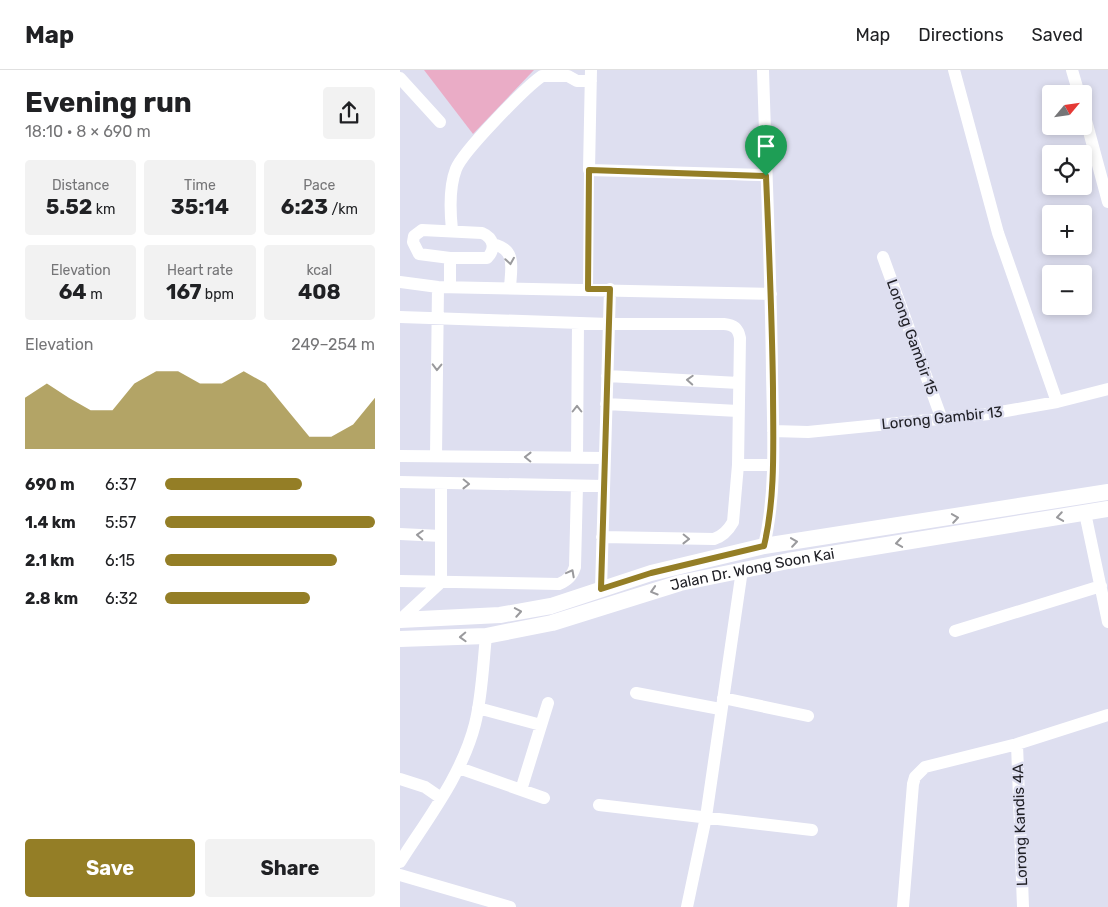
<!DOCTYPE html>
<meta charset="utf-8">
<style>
:root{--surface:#fff;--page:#f2f2f2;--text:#202124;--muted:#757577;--line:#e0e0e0;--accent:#947e26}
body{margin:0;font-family:Rubik,sans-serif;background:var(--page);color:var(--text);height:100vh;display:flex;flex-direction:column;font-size:19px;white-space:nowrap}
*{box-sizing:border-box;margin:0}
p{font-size:16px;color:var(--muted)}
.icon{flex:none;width:28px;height:28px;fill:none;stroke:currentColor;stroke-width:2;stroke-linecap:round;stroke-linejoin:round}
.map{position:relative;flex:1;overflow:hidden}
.sheet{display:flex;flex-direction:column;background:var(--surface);width:400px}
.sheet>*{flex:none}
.needle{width:32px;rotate:61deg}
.fabs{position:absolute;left:642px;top:15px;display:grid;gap:10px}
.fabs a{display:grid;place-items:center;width:50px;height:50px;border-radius:5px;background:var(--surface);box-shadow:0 2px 8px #0003;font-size:25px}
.pin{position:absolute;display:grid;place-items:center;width:42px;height:42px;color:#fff;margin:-51px -21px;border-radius:50% 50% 50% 0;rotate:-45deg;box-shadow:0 0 5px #0007}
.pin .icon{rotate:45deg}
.round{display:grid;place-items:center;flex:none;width:52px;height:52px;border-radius:5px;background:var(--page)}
.overview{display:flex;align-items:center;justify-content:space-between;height:85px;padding:0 25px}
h1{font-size:28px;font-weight:700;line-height:38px}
.metrics{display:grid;grid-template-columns:repeat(3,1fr);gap:8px;height:85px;padding:5px 25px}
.metrics div{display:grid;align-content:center;border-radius:5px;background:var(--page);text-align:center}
.metrics b{font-size:21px;font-weight:700}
.metrics small{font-size:14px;font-weight:400}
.metrics p{font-size:14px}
.chart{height:140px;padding:10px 25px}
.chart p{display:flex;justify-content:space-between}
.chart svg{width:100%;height:90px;margin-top:5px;fill:var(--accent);opacity:.7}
.primary-button{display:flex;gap:10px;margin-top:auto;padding:10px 25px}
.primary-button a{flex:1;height:58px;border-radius:5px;background:var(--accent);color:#fff;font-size:20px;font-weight:700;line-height:58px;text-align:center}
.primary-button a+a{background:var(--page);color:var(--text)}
ul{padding:0 25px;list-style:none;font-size:16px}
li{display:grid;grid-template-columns:80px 60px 1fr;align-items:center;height:38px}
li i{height:12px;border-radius:6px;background:var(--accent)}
header{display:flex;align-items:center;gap:30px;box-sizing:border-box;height:70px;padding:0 25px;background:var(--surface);border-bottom:1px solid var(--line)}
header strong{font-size:24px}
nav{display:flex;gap:28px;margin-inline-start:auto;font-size:18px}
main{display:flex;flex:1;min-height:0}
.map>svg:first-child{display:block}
.green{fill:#eaacc6}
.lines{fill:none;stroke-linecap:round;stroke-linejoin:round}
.path{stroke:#9f9fad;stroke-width:2;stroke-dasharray:4 4;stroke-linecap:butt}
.minor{stroke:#fff;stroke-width:12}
.major{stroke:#fff;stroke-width:16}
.oneway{stroke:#9a9a9d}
.route-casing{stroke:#fff;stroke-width:10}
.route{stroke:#947e26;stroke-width:6}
.labels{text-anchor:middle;stroke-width:5;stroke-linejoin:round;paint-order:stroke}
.street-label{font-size:15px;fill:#1f1f25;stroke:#dedff0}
</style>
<header>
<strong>Map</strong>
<nav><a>Map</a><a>Directions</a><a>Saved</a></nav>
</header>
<main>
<section class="sheet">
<div class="overview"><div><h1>Evening run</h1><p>18:10 · 8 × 690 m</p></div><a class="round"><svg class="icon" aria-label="share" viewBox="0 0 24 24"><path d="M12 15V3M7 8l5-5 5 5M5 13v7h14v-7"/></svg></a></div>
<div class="metrics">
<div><p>Distance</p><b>5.52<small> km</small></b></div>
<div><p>Time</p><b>35:14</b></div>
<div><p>Pace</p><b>6:23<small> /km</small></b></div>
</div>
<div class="metrics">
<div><p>Elevation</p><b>64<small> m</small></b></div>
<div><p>Heart rate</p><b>167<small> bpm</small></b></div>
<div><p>kcal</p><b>408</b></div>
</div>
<div class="chart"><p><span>Elevation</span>249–254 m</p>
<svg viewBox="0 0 160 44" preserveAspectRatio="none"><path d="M0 44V19L10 12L20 19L30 25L40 25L50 12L60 6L70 6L80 12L90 12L100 6L110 12L120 25L130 38L140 38L150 32L160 19V44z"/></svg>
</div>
<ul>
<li><b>690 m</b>6:37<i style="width:65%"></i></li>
<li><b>1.4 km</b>5:57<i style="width:100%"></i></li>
<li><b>2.1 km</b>6:15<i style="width:82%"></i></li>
<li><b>2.8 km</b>6:32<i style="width:69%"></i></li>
</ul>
<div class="primary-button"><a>Save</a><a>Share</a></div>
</section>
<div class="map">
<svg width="708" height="837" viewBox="0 0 708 837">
<rect width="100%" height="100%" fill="#dedff0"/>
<path class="green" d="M 24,0 L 134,0 L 73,64 Z"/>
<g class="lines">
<path class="path" d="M 188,207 L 189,112"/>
<path class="minor" d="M 191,0 L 189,100 L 366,105
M 363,0 C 366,101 371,202 372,303 C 373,360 377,421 364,476
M 554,0 L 598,163 L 657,332
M 672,0 L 679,24
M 0,8 L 40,52
M 684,43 L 708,132
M 22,160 L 82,163 C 94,168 96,179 87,188 L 50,188 L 19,184 L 13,172 L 14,166 Z
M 52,160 C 50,141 49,117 56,99 C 63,81 126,17 142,6 L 168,6 L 177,11 L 191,11
M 93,174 C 117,180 111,197 110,218
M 483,187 L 541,347
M 50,188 L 50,217
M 0,212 L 38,217 L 371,224
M 0,247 L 209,254 L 324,254 C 334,255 338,258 340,268 L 338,395 L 333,452 C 328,461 323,466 314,469 L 202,467
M 207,306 L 339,313
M 206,334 L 338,341
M 373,361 L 408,362 L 589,344 L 657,332 L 708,319
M 0,386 L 205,388
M 36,386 L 38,217
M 177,388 L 178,253
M 338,395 L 372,395
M 0,412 L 204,416
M 685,443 L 708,552
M 0,464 L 41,466
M 0,511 L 159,514 C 168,510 172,506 175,497 L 177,416
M 201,519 L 210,219
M 0,550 L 41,512 L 41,413
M 555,561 L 701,516
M 236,623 L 320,639
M 323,628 L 408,646
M 78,638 L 141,655
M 617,674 L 623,837
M 59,698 L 144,728
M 0,709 L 25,717 L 41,728
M 121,720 L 148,633
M 199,735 L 412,760
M 0,792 C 28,748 62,705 75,654 C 82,626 83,595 86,566
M 0,805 L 110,837
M 287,837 L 306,747 L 342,500
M 503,837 L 513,714 L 515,707 L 525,697 L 617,674 L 708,645"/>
<g class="major">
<path d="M 0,550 L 100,545 L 151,536 L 251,503 L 364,476 L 708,422"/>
<path id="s1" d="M 0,569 L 86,566 L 152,553 L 280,513 L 388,491 L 708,439"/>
</g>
</g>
<defs><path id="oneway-chevron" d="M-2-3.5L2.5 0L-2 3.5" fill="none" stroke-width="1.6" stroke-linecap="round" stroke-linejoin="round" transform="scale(1.25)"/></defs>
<g class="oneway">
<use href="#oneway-chevron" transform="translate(110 191) rotate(81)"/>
<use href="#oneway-chevron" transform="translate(37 297) rotate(91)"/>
<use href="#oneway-chevron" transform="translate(290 310) rotate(-177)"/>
<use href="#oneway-chevron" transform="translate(177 339) rotate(-90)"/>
<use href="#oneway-chevron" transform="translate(128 387) rotate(-179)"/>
<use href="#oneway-chevron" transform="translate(66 414) rotate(1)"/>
<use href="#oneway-chevron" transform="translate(660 447) rotate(171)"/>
<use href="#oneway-chevron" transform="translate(555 448) rotate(-9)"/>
<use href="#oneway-chevron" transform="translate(20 465) rotate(-177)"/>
<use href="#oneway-chevron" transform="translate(286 469) rotate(1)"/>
<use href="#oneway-chevron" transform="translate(394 472) rotate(-8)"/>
<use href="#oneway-chevron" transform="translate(499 473) rotate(171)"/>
<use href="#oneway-chevron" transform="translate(171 503) rotate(-62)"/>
<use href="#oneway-chevron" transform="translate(254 521) rotate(163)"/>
<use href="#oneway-chevron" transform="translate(118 542) rotate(-10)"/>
<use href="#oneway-chevron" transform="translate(63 567) rotate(178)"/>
</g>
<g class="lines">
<g class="route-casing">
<path id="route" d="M 189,100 L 366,106 C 369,176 372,247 373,318 C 373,370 376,425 364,476 L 251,503 L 201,519 L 210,219 L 188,219 Z"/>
</g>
<use href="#route" class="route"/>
</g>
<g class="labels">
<g class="street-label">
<text transform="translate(512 267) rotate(70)" y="5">Lorong Gambir 15</text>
<text transform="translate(542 348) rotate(-6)" y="5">Lorong Gambir 13</text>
<text dy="5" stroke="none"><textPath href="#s1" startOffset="361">Jalan Dr. Wong Soon Kai</textPath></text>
<text transform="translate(620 755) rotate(-92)" y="5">Lorong Kandis 4A</text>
</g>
</g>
</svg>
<div class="fabs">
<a><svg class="needle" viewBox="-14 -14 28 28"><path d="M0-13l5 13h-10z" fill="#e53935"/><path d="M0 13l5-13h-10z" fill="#757577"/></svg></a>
<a><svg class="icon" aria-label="locate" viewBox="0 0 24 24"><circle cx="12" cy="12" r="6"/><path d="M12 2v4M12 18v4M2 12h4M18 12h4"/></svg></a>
<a>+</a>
<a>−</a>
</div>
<div class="pin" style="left:366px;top:106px;background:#1e9e55"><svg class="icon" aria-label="arrive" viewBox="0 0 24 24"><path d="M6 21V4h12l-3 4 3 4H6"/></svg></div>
</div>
</main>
